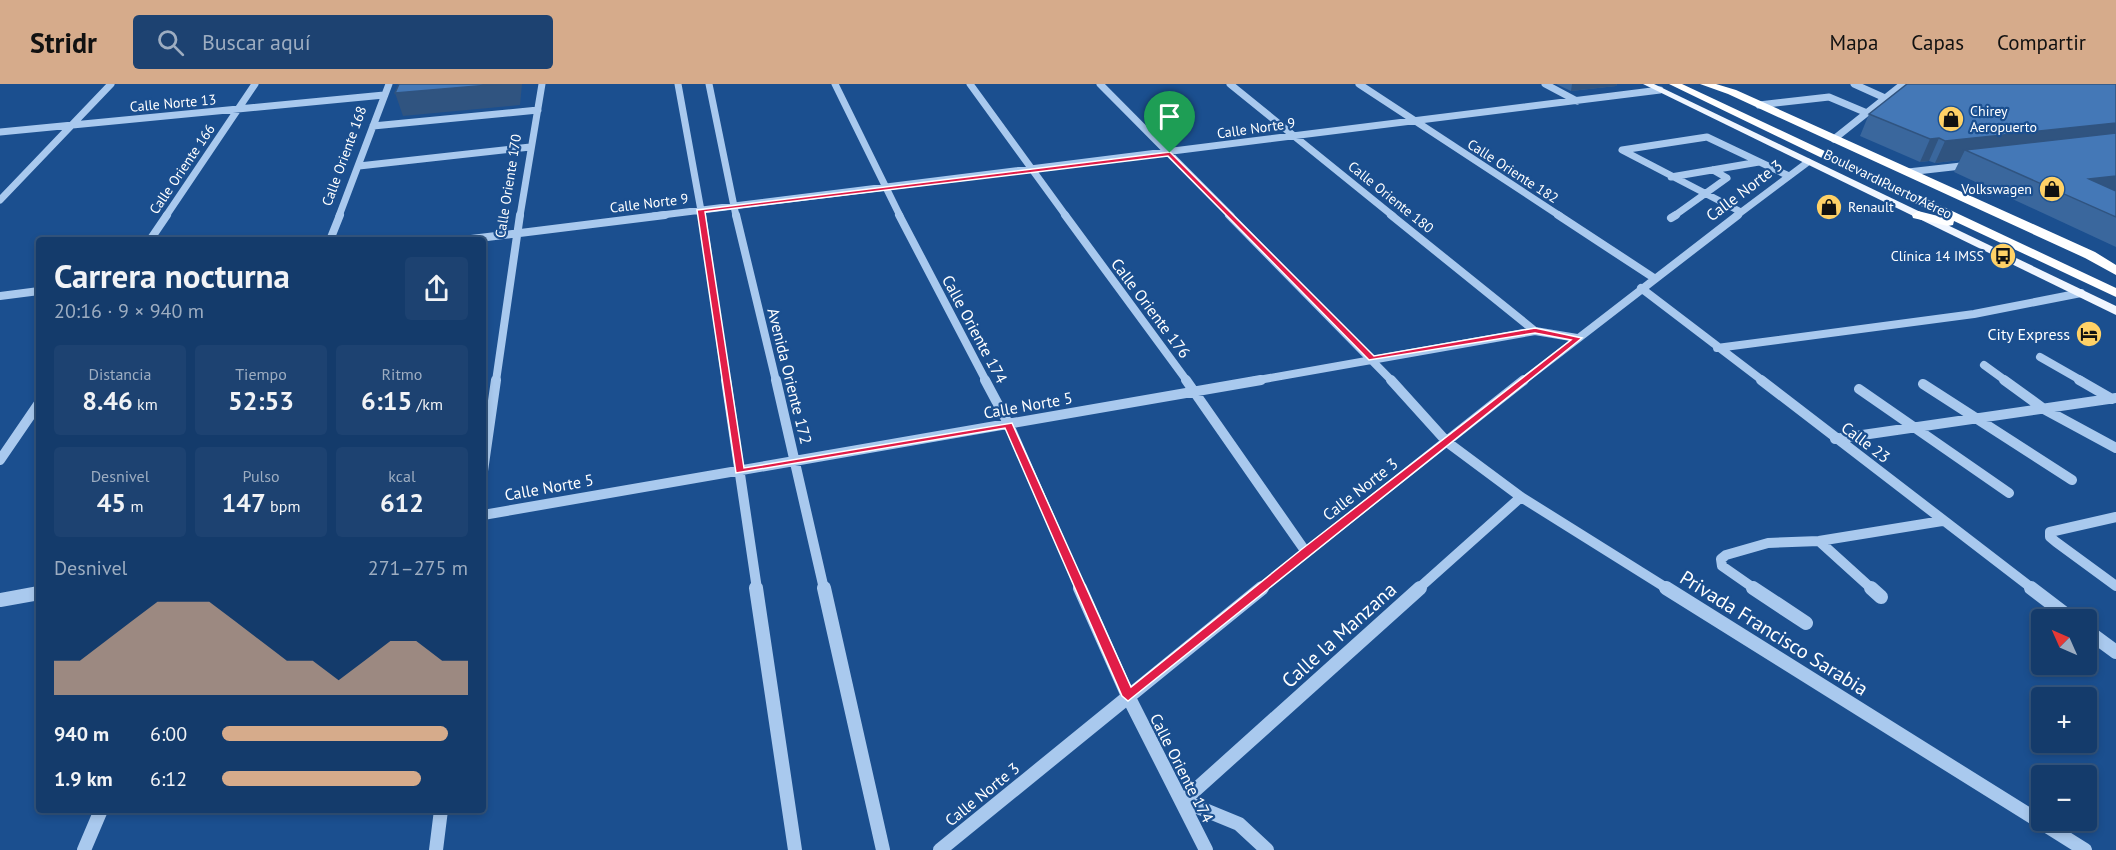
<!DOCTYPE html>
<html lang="es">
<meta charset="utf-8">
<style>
:root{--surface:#143b6b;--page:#1d4271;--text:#f1f3f6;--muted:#9dadc1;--line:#33557e;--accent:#d6ab8b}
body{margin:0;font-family:"PT Sans",sans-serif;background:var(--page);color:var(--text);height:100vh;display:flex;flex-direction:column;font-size:22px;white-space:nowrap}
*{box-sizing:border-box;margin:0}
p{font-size:20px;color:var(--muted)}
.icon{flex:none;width:33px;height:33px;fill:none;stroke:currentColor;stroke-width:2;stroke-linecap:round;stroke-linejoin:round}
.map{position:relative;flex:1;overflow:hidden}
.panel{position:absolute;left:36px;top:153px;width:450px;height:576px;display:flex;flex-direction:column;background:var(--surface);border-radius:6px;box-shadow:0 3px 9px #0003,0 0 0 2px var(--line)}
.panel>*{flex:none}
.needle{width:39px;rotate:315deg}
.fabs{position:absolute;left:2031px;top:525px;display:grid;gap:12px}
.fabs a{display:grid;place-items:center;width:66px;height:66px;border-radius:6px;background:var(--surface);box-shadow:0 3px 9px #0003,0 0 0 2px var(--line);font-size:30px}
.pin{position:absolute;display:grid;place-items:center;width:51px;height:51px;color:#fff;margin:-62px -26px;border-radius:50% 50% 50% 0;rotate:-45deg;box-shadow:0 0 6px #0007}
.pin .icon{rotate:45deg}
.round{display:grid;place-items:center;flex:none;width:63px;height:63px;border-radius:6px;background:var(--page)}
.head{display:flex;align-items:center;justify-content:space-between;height:102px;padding:0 18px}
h1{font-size:33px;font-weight:600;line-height:45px}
.stats{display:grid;grid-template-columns:repeat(3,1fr);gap:9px;height:102px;padding:6px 18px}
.stats div{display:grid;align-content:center;border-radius:6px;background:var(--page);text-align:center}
.stats b{font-size:26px;font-weight:600}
.stats small{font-size:16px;font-weight:400}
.stats p{font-size:16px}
.chart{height:168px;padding:12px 18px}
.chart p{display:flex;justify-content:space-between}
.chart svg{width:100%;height:108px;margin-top:6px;fill:var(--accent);opacity:.7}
ul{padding:0 18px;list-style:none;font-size:20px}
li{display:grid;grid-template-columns:96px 72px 1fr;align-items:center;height:45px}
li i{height:15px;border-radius:8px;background:var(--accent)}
header{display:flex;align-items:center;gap:36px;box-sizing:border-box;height:84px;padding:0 30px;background:var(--accent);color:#111}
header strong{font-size:28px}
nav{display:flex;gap:33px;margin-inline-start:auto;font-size:21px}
.search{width:420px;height:54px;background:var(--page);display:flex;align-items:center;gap:15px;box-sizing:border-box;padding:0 21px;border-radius:6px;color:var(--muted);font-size:22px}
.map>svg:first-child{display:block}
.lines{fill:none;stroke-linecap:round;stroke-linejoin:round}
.minor-far3{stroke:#a9c9ee;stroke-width:7}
.minor-far2{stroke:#a9c9ee;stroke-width:8}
.minor-far1{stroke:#a9c9ee;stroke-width:10}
.minor{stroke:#a9c9ee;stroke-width:14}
.major{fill:#f0f6ff;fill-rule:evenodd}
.highway{fill:#fff;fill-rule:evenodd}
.wall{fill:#3a679d}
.shaded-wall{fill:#305480}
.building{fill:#4478b7;stroke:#305480;stroke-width:1.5}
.route{fill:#e11d48;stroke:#fff;stroke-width:1.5;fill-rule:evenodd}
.labels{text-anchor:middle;stroke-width:4.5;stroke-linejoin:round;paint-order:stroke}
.far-street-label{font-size:14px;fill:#fff;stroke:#1b4f8f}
.far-poi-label{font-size:14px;fill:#fff;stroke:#1b4f8f;text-anchor:start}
.street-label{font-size:16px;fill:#fff;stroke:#1b4f8f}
.poi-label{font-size:16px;fill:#fff;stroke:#1b4f8f;text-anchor:end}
.near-street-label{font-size:20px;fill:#fff;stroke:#1b4f8f}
</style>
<header>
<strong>Stridr</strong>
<div class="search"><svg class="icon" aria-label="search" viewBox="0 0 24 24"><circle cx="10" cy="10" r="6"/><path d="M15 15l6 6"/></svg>Buscar aquí</div>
<nav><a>Mapa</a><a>Capas</a><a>Compartir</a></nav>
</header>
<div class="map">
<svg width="2116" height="766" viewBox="0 0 2116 766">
<rect width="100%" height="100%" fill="#1b4f8f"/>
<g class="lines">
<path class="minor-far3" d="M 678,0 L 702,132
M 709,0 L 736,132
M 835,0 L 900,132
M 970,0 L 1066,132
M 1100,0 L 1231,132
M 1230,0 L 1393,132
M 1359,0 L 1560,132
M 1545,0 L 1577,17
M 1854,0 L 1885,14
M 1759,21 L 1829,13 L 1867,29
M 373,42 L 538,26
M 0,48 L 384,11
M 1834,55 L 1903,0
M 359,82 L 530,63
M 1908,88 L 1970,81
M 1671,93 L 1759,78
M 0,116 L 111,0
M 1741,128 L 1622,66 L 1707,53 L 1789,92
M 166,132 L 255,0
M 339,132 L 389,0
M 520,132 L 542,0
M 654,132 L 1660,6
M 1674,132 L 1727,94 L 1713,86
M 1736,132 L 1808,78"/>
<path class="minor-far2" d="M 702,131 L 726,297
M 736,131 L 776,297
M 899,131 L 986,297
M 1065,131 L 1187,297
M 1229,131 L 1392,297
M 1391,131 L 1535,247
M 1558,131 L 1654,194
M 1671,134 L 1676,131
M 150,156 L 167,131
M 330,156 L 340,131
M 463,156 L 665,131
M 1641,204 L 1763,297
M 0,212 L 39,207
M 1717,264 L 1974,230 L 2081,209
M 2040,273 L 2082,297
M 1984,281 L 2006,297
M 496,297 L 520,131
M 1253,297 L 1535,247 L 1577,254
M 1523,297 L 1738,131"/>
<path class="minor-far1" d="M 726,296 L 757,505
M 776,296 L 824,505
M 985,296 L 1009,341 L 1081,505
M 1186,296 L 1306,468
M 1391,296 L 1447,358 L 1521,413 L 1668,505
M 1761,296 L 2033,505
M 2004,296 L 2044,325 L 2116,364
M 2079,296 L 2112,315
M 1923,300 L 2072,396
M 1859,305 L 2009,409
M 1835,355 L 2116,314
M 0,376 L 39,319
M 483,387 L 496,296
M 483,431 L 1261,296
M 2116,433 L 2050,448 L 2050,453 L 2056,458 L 2116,502
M 1819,457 L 1872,505
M 1260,505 L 1524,296
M 1418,505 L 1521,413
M 1755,505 L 1722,482 L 1721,475 L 1726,471 L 1768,459 L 1819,457 L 1942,437"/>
<path class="minor" d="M 756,504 L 795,766
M 824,504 L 883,766
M 1080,504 L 1128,612 L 1206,766
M 1666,504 L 2085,766
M 1753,504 L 1806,539
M 1871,504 L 1881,513
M 2031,504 L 2073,536
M 0,516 L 39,509
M 2086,546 L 2116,568
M 84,766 L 101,726
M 436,766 L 441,726
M 940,766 L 1262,504
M 1267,766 L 1239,740 L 1183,717 L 1420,504"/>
<path class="major" d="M 1643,0 L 1654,0 L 2116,222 L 2116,231 Z"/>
<path class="highway" d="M 1669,0 L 1682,0 L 2116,204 L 2116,213 L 1954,137 L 1953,141 L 1948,142 L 1913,134 L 1912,131 L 1918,127 L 1946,134 Z
M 1700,0 L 1716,0 L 1736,6 L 2095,168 L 2116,181 L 2116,191 L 2085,174 L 1728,10 Z"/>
</g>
<path class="wall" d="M 1556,0 L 1617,0 L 1616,2 L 1571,7 Z
M 2116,0 L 2116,163 L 1954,88 L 1960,76 L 1935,79 L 1929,77 L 1920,78 L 1860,52 L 1869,30 Z"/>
<path class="shaded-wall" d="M 501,0 L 522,0 L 520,21 L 403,32 L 395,9 Z
M 1572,0 L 1617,0 L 1616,2 L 1571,7 Z
M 2116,39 L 2116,59 L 1965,66 L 1960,76 L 1935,79 L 1945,57 Z
M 1939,54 L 1929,77 L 1920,78 L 1930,55 Z
M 2116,92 L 2116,113 L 2089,95 Z"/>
<path class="building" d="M 399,0 L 501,0 L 395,9 Z
M 1907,0 L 2116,0 L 2116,39 L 1945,57 L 1939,54 L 1930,55 L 1869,30 Z
M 2116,49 L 2116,92 L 2089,95 L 2116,107 L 2116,133 L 1965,66 Z"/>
<path class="route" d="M 1170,68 L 1374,272 L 1535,244 L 1582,254 L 1128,617 L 1122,612 L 1005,344 L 736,389 L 697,126 ZM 1168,72 L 1369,276 L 1535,249 L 1571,256 L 1302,465 L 1131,603 L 1012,339 L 744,384 L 705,128 Z"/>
<defs>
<g id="shop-disc" transform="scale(1.35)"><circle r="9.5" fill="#ffd166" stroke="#1b4f8f"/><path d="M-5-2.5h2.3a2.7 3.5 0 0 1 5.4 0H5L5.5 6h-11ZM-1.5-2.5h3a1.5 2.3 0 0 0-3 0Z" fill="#111"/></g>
<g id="bus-disc" transform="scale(1.35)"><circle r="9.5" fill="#ffd166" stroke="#1b4f8f"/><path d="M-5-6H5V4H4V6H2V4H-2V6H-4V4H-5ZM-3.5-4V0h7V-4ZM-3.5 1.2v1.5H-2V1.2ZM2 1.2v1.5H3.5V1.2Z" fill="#111"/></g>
<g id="hotel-disc" transform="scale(1.35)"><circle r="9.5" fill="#ffd166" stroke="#1b4f8f"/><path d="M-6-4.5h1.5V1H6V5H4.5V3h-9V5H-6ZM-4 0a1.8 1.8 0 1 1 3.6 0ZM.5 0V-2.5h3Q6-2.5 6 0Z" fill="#111"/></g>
</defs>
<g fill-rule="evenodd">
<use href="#shop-disc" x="1951" y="35"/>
<use href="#shop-disc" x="2052" y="105"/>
<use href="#shop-disc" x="1829" y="123"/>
<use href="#bus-disc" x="2003" y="172"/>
<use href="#hotel-disc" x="2089" y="250"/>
</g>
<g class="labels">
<g class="far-street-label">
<text transform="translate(173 19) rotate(-5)" y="5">Calle Norte 13</text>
<text transform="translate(1256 44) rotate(-8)" y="5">Calle Norte 9</text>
<text transform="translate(344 72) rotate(-70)" y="5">Calle Oriente 168</text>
<text transform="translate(182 85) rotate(-56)" y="5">Calle Oriente 166</text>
<text transform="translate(1513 87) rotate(33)" y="5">Calle Oriente 182</text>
<text transform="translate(1888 100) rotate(26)" y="5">Boulevard Puerto Aéreo</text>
<text transform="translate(508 102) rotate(-81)" y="5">Calle Oriente 170</text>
<text transform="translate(1391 113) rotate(39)" y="5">Calle Oriente 180</text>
<text transform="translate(649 119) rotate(-7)" y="5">Calle Norte 9</text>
</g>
<g class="far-poi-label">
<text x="1970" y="32">Chirey<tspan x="1970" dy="16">Aeropuerto</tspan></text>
<text x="2032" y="110" text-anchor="end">Volkswagen</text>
<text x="1848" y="128">Renault</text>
<text x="1984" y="177" text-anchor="end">Clínica 14 IMSS</text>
</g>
<g class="street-label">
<text transform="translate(1744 106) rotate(-37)" y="6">Calle Norte 3</text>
<text transform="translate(1151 224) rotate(53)" y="6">Calle Oriente 176</text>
<text transform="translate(975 245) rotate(62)" y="6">Calle Oriente 174</text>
<text transform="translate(790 292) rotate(76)" y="6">Avenida Oriente 172</text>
<text transform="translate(1028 321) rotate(-10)" y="6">Calle Norte 5</text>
<text transform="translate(1866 358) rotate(37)" y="6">Calle 23</text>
<text transform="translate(549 403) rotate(-10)" y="6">Calle Norte 5</text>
<text transform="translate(1360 405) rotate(-38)" y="6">Calle Norte 3</text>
<text transform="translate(1182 684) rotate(63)" y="6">Calle Oriente 174</text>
<text transform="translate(982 710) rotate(-39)" y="6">Calle Norte 3</text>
</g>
<g class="poi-label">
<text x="2070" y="256">City Express</text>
</g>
<g class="near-street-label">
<text transform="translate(1774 549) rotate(32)" y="7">Privada Francisco Sarabia</text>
<text transform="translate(1339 551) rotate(-42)" y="7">Calle la Manzana</text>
</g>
</g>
</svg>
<div class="fabs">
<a><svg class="needle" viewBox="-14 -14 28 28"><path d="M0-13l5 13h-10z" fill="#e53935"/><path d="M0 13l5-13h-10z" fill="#9dadc1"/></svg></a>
<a>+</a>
<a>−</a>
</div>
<div class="pin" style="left:1170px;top:69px;background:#1e9e55"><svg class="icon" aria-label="arrive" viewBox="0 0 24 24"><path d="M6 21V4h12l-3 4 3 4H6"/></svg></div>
<section class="panel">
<div class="head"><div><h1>Carrera nocturna</h1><p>20:16 · 9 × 940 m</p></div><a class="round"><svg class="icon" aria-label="share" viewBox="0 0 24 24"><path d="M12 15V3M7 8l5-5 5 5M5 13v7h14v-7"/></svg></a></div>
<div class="stats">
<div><p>Distancia</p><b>8.46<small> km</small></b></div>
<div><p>Tiempo</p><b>52:53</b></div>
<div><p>Ritmo</p><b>6:15<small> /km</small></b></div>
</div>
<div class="stats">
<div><p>Desnivel</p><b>45<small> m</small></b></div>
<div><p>Pulso</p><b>147<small> bpm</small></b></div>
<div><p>kcal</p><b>612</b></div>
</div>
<div class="chart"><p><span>Desnivel</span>271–275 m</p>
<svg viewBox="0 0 160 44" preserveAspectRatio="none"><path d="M0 44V30L10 30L20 22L30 14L40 6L50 6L60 6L70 14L80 22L90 30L100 30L110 38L120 30L130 22L140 22L150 30L160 30V44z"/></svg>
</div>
<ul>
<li><b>940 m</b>6:00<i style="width:92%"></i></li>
<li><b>1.9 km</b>6:12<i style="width:81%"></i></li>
</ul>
</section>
</div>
